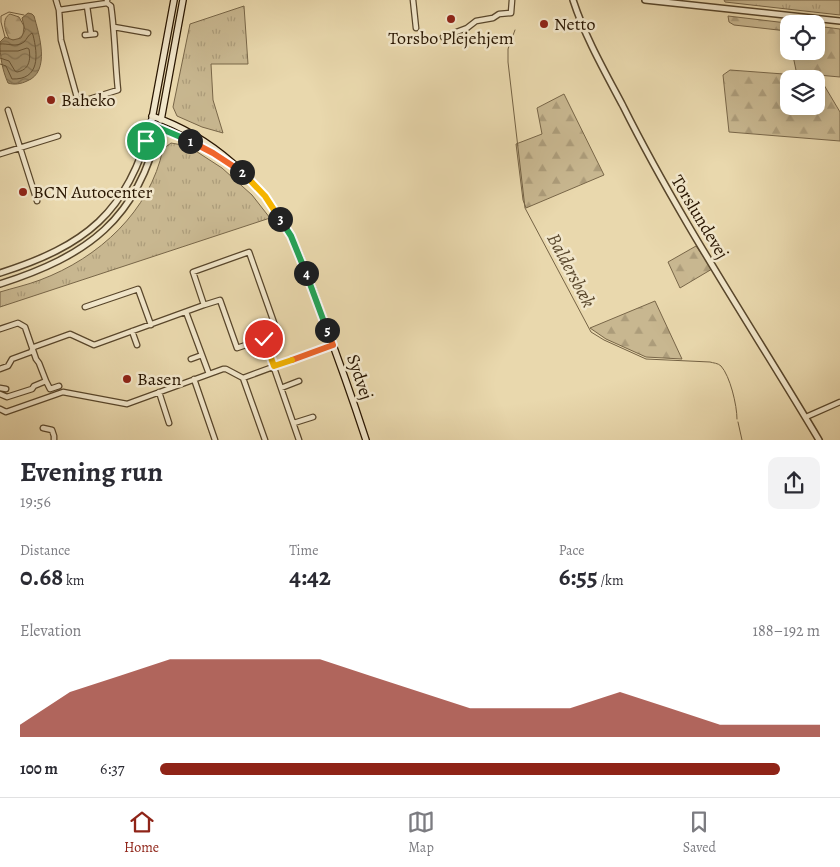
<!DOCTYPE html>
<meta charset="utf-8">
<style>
:root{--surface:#fff;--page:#f2f2f3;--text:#2b2b33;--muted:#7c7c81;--line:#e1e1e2;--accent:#8f2418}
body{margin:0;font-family:Alegreya,serif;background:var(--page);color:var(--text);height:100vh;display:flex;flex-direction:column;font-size:19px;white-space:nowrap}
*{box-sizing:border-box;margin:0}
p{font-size:16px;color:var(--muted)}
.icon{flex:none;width:28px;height:28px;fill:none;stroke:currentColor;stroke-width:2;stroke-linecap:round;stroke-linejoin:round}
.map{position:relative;height:440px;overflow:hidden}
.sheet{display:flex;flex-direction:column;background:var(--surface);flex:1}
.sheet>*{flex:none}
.buttons{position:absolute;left:780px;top:15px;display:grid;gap:10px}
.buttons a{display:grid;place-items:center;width:45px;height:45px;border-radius:10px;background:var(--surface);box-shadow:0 2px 12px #0003;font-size:25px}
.pin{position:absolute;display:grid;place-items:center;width:42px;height:42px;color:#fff;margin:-21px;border:2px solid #fff;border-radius:50%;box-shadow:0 1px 5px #0007}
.km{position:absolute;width:25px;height:25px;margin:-12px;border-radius:50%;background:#222;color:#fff;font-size:14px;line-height:25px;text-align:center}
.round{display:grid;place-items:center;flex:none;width:52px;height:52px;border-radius:10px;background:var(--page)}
.summary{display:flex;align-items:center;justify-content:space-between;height:85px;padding:0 20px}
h1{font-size:28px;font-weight:600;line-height:38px}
.stats{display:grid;grid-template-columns:repeat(3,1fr);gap:8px;height:85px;padding:5px 20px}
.stats div{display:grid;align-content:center}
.stats b{font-size:25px;font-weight:600}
.stats small{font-size:14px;font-weight:400}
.stats p{font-size:14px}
.chart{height:140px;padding:10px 20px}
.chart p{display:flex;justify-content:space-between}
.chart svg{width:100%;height:90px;margin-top:5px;fill:var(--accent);opacity:.7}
ul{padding:0 20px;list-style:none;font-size:16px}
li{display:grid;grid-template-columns:80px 60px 1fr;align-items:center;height:38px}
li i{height:12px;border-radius:6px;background:var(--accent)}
.dock{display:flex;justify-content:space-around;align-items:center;height:70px;border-top:1px solid var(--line);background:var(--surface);font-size:14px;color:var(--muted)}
.dock a{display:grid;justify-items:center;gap:2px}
.dock .selected{color:var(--accent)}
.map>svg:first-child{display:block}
.grass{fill:url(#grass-tufts);stroke:#786648}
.forest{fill:url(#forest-firs);stroke:#786648;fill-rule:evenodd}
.water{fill:url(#water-waves);stroke:#746244}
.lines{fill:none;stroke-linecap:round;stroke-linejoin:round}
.shore{stroke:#685639;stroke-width:1}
.stream{stroke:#746244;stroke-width:1}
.minor-casing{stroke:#58462b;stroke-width:7}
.tertiary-casing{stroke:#58462b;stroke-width:8}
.secondary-casing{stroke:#281500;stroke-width:8}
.minor{stroke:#f1e6ca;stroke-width:4.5}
.tertiary{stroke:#f1e6ca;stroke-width:5}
.secondary{stroke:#f1e6ca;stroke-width:5.5}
.split-1-casing{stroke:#fff;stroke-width:10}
.split-2-casing{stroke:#fff;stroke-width:10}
.split-3-casing{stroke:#fff;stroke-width:10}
.split-4-casing{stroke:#fff;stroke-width:10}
.split-5-casing{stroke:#fff;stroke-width:10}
.split-6-casing{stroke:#fff;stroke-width:10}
.split-7-casing{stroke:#fff;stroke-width:10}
.split-1{stroke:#22a559;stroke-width:6}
.split-2{stroke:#f0652b;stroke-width:6}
.split-3{stroke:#f5b400;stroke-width:6}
.split-4{stroke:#22a559;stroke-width:6}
.split-5{stroke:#22a559;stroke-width:6}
.split-6{stroke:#f0652b;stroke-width:6}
.split-7{stroke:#f5b400;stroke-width:6}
.poi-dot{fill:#8f2418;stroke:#f1e6ca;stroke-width:2}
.labels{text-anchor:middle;stroke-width:5;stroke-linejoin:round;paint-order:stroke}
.poi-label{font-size:18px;fill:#281500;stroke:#f1e6ca;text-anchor:start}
.street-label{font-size:18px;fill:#281500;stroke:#f1e6ca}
.water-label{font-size:19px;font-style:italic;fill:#5b492e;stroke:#f1e6ca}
</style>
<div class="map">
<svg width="840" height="440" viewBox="0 0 840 440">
<defs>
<pattern id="grass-tufts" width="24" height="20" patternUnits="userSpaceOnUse" patternTransform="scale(1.25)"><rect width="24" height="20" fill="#c8b790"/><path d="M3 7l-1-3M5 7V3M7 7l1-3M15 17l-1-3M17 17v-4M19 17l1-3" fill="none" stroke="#ac9c7a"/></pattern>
<pattern id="forest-firs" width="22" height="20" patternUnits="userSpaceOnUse" patternTransform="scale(1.25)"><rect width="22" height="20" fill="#c8b790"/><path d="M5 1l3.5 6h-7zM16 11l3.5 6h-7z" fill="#ac9c7a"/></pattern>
<pattern id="water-waves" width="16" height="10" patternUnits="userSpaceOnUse" patternTransform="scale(1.25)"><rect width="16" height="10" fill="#a79672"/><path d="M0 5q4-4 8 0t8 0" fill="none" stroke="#88795b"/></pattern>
</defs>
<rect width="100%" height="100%" fill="#e9d8ad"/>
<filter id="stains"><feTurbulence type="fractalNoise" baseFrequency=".004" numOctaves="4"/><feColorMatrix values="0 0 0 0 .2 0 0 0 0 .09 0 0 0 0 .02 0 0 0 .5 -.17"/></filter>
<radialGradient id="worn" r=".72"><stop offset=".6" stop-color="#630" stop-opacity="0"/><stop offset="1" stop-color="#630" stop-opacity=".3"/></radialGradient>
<path class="grass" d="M 724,0 L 840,0 L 840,15 L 725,2 Z
M 244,6 L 248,64 L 211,64 L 213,100 L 223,133 L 202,127 L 177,116 L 173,107 L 190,24 Z
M 171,143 L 188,146 L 222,168 L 252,195 L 270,218 L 0,307 L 0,292 C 13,288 27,285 40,280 C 99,258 150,211 163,149 Z"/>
<path class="forest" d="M 10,14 L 19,17 L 24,26 L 23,35 L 17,40 L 10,40 C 5,32 1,19 10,14 Z
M 728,16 L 795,24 L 789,24 L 789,37 L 787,31 L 734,25 L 729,22 Z
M 816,26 L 840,29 L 840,77 L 818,75 L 840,112 L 840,141 L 729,132 L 723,75 L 730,70 L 797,75 L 792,51 L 816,51 ZM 789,79 L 816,79 L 816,106 L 789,106 Z
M 564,94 L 604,175 L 526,208 L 523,200 L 516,144 L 542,134 L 537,108 Z
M 696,246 L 712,269 L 680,288 L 668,262 Z
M 655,301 L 682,359 L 646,357 L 606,339 L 590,328 Z"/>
<path class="water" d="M 28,13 L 32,14 L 34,16 C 39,34 51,72 27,81 C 21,84 14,85 8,83 C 2,69 0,57 0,42 L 5,37 L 13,40 L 21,38 L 25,30 L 22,18 Z"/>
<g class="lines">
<path class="shore" d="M 0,44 C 8,43 16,48 24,42 C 27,39 28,35 32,33 L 33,35 C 38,55 40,80 12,79 L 6,66 L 0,64
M 0,51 L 18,51 L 27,48 L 29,49 C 31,60 29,70 17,72 L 15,71 L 9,61 L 0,58"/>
<path class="stream" d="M 515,30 L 508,49 L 508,62 L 525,208 L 591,332 L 604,340 L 646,359 L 710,362 C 713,363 718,363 721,366 C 730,376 737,405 737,419
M 5,37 L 1,22 L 1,16 L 9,12 L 24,15
M 738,422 L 742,440"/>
<g class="minor-casing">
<path id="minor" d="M 56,0 L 59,10 L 61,40 L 78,101 L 80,102 L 118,90 C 115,61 115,34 111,6 L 107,3
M 413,0 L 416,28
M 87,6 L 91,34
M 59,10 L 107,3 L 107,0
M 114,27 L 148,33
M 85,35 L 95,34
M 443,37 L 467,28 L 476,21 L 493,18 L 499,14 L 511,13 L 512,0
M 8,110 L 37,201
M 0,154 L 58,136
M 85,307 L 138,289 L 151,325
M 186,312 L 209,374
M 0,329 L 18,323 L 25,327 L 36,359 L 39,363 L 46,381 L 34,386 L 32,389 L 7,397 L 0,394
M 132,331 L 137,345
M 264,339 L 237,348 L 220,300 L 204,305 L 193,272 L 249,252 L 278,334 L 264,339 L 299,440
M 191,359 L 202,355
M 0,369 L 8,366 L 12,359 L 31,352 L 34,347 L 70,334 L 94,345 L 204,305
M 243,378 L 265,440
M 194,379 L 215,440
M 46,381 L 50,389 L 59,386
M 0,388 L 6,389
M 281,388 L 299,381
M 159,392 L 169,423
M 0,409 L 6,412 L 63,392 L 127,404 L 223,369 L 226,369 L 243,378 L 333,345
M 806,417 L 840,402
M 294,423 L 313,417
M 43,428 L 52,430 L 54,436 L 54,440"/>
</g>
<g class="tertiary-casing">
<path id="tertiary" d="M 573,0 C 585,37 605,72 623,106 C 681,222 753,329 819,440
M 645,0 L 840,21
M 0,273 C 85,246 128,213 151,124
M 0,284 C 87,256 138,220 159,127"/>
</g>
<g class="secondary-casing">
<path id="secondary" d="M 174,0 L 151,124 L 198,144 L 234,167
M 152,116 C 211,136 261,181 290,235 C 303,260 312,287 321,313 C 337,355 352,397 366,440
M 161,120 L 183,0"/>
</g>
<use href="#minor" class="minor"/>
<use href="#tertiary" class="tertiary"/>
<use href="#secondary" class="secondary"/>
</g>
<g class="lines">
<g class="split-1-casing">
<path id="split-1" d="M 146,141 L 150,124 L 190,141"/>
</g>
<g class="split-2-casing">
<path id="split-2" d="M 190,141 L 213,153 L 242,172"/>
</g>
<g class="split-3-casing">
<path id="split-3" d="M 242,172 L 265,196 L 280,219"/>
</g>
<g class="split-4-casing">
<path id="split-4" d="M 280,219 L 291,236 L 306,273"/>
</g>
<g class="split-5-casing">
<path id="split-5" d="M 306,273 L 327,330"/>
</g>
<g class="split-6-casing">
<path id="split-6" d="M 292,360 L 333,345 L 327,330"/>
</g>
<g class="split-7-casing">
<path id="split-7" d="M 264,339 L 274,366 L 292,360"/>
</g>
<use href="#split-1" class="split-1"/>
<use href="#split-2" class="split-2"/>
<use href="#split-3" class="split-3"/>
<use href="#split-4" class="split-4"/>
<use href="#split-5" class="split-5"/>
<use href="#split-6" class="split-6"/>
<use href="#split-7" class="split-7"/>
</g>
<g class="poi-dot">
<circle cx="451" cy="19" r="5"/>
<circle cx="544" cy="24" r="5"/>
<circle cx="51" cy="100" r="5"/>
<circle cx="23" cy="192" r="5"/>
<circle cx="127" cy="379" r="5"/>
</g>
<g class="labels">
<g class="poi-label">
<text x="554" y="30">Netto</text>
<text x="451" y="44" text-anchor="middle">Torsbo Plejehjem</text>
<text x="61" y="106">Baheko</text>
<text x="33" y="198">BCN Autocenter</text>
<text x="137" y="385">Basen</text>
</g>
<g class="street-label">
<text transform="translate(700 217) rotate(59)" y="6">Torslundevej</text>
<text transform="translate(360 377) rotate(71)" y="6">Sydvej</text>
</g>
<g class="water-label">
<text transform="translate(572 270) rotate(62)" y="7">Baldersbæk</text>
</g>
</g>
<rect width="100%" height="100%" filter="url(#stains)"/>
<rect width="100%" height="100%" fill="url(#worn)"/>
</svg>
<div class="buttons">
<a><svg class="icon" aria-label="locate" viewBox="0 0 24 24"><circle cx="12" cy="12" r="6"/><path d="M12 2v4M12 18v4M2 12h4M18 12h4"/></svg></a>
<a><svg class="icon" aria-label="layers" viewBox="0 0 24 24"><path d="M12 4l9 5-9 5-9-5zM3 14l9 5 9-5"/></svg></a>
</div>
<div class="pin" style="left:146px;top:141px;background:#1e9e55"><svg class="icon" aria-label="arrive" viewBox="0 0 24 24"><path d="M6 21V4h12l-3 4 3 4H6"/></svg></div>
<div class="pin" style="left:264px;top:339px;background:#d93025"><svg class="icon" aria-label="check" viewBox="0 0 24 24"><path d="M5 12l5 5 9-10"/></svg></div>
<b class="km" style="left:190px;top:141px">1</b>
<b class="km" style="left:242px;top:172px">2</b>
<b class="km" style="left:280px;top:219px">3</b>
<b class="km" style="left:306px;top:273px">4</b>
<b class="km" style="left:327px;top:330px">5</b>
</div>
<section class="sheet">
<div class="summary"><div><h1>Evening run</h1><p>19:56</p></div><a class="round"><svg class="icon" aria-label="share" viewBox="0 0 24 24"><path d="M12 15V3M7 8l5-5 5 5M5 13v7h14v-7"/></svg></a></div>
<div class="stats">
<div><p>Distance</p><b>0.68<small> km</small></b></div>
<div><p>Time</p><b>4:42</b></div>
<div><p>Pace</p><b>6:55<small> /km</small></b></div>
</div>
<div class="chart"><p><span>Elevation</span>188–192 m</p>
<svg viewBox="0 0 160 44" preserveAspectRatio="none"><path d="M0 44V38L10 22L20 14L30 6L40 6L50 6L60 6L70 14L80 22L90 30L100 30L110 30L120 22L130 30L140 38L150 38L160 38V44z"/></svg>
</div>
<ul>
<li><b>100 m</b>6:37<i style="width:94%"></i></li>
</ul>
</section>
<nav class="dock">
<a class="selected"><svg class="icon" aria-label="home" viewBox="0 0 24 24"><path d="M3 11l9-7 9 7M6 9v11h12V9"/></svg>Home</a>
<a><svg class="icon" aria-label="map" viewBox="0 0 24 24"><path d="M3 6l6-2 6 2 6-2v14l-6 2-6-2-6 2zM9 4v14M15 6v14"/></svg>Map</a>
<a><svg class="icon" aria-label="saved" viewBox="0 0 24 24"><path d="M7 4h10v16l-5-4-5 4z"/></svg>Saved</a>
</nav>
